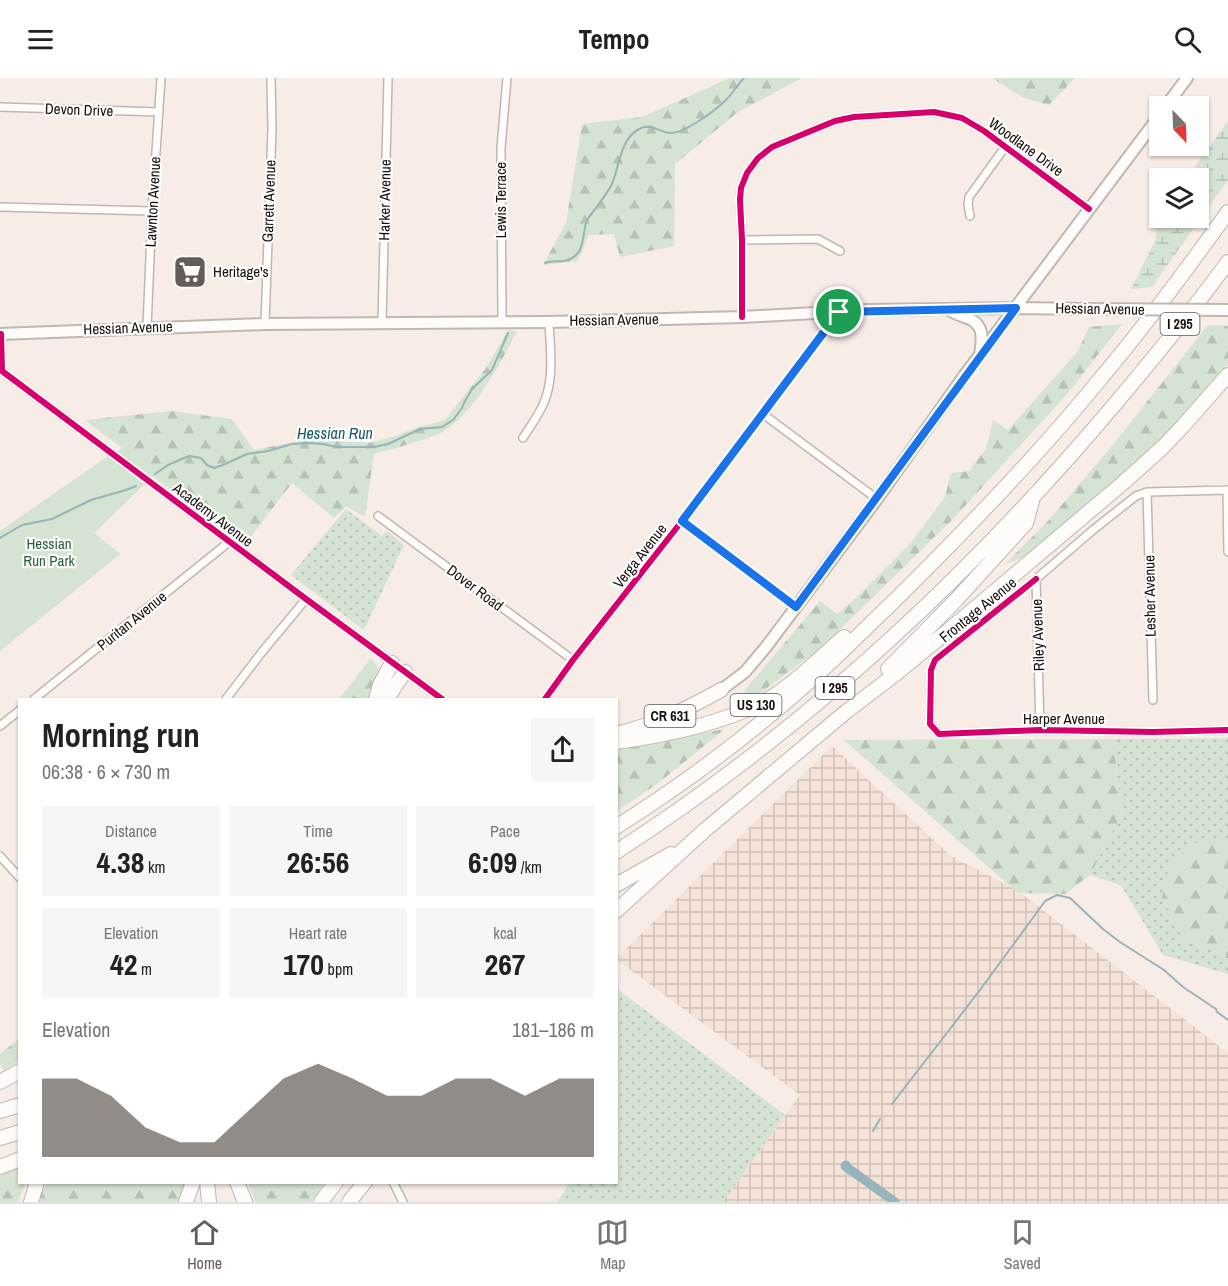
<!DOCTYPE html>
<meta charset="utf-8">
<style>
:root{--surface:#fff;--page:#f6f6f6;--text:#222;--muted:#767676;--line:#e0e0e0;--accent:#655c57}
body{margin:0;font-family:"Archivo Narrow",sans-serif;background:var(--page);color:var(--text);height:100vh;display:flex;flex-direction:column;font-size:22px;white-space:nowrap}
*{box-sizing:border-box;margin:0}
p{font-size:20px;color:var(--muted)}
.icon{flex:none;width:33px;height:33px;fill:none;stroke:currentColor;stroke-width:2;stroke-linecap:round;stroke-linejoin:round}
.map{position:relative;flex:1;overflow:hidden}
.details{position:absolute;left:18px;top:620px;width:600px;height:486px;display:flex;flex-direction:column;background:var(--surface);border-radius:0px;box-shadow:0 2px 4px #0004}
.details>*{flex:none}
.needle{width:39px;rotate:157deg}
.tools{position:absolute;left:1149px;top:18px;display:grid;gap:12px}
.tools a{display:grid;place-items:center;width:60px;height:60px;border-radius:0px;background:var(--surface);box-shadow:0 2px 4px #0004;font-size:30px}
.pin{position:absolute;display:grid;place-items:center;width:51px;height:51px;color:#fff;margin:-26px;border:3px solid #fff;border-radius:50%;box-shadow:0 2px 6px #0007}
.round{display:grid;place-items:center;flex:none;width:63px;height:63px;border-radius:0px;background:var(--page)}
.summary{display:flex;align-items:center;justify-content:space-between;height:102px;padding:0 24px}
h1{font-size:33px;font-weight:800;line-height:45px}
.stats{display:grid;grid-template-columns:repeat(3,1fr);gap:9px;height:102px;padding:6px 24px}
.stats div{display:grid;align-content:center;border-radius:0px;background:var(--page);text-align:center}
.stats b{font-size:30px;font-weight:800}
.stats small{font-size:16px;font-weight:400}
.stats p{font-size:16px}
.chart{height:168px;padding:12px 24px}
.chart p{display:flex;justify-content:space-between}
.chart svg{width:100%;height:108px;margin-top:6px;fill:var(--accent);opacity:.7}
header{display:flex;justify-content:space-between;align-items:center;height:78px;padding:0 24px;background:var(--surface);font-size:27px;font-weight:800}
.dock{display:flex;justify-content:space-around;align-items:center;height:84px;border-top:2px solid var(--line);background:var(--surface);font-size:16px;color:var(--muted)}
.dock a{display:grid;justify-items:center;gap:3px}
.dock .on{color:var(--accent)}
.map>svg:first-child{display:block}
.industrial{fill:url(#industrial-grid)}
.grass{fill:url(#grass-dots)}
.forest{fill:url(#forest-firs)}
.wetland{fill:url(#wetland-marsh)}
.park{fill:#d5e3d2}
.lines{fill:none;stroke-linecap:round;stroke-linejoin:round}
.stream{stroke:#97b3bb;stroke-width:2}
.canal{stroke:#97b3bb;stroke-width:9}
.street-casing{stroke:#c0b7b1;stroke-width:10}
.secondary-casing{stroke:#c0b7b1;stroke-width:14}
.highway-casing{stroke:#c0b7b1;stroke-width:16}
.street{stroke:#fefcfb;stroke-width:7}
.secondary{stroke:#fefcfb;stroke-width:10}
.highway{stroke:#fefcfb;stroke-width:14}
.secondary-bridge-casing{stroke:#c0b7b1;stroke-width:14;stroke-linecap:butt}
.secondary-bridge{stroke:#fefcfb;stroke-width:10}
.cycleway-casing{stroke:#fff;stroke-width:10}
.cycleway{stroke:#d6006c;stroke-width:6}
.route-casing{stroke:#fff;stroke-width:12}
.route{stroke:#1a73e8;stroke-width:8}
.labels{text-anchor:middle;stroke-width:4.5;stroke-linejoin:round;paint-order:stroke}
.shield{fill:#fff;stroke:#5d5754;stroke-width:1.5}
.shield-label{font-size:14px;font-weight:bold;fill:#170f0a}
.street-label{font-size:15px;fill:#170f0a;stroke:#fff}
.poi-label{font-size:15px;fill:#170f0a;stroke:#fff;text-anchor:start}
.park-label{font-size:15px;fill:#2a5e3a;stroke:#fff}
.water-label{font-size:16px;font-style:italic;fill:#185565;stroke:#fff}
</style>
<header><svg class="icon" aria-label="menu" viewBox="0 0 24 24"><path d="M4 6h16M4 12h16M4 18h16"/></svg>Tempo<svg class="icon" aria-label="search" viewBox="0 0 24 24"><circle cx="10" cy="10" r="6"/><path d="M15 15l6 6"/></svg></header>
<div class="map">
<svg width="1228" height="1124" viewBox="0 0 1228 1124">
<defs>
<pattern id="industrial-grid" width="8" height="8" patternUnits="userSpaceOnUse" patternTransform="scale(1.5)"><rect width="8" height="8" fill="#f5e2d7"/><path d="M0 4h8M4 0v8" fill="none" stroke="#d1c1b7"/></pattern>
<pattern id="grass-dots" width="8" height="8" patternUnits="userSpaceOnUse" patternTransform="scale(1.5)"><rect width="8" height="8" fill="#d5e3d2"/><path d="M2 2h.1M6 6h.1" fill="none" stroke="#b6c2b3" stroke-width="1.8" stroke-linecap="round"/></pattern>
<pattern id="forest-firs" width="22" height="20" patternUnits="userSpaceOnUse" patternTransform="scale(1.5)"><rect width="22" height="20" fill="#d5e3d2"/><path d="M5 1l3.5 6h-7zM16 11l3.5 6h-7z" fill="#b6c2b3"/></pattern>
<pattern id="wetland-marsh" width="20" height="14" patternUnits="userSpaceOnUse" patternTransform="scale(1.5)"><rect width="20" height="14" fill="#d5e3d2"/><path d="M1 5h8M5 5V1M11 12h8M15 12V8" fill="none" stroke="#b6c2b3"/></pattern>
</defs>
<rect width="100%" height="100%" fill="#f7ece6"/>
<path class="industrial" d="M 832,668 L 951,778 L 1017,812 L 1228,975 L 1228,1124 L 723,1124 L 800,1017 L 617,882 L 617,880 Z"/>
<path class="grass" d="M 346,431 L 382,458 L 387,453 L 404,467 L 364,552 L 291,497 Z
M 1228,660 L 1228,764 L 1198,764 L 1183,862 L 1228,878 L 1228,896 L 1163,877 L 1121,807 L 1090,797 L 1122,735 L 1113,661 Z
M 617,911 L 785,1037 L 723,1124 L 557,1124 L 570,1104 L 616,1104 Z"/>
<path class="forest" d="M 730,0 L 802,0 L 738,34 L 675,86 L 674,168 L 620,179 L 614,156 L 589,157 L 577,183 L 543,187 L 566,145 L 582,46 L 642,39 Z
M 992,0 L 1075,0 L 1049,27 L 1024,20 Z
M 1122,246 L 1068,315 L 954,440 L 821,570 L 752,621 L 744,613 L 820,523 L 837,536 L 856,520 L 911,465 L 945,419 L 951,395 L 969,393 L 986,371 L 993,342 L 1008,352 L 1078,273 L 1089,249 Z
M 1208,247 L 1228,248 L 1228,286 L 1163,361 L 1091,424 L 1026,479 L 1005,486 L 1048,443 L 1112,368 Z
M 508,252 L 517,253 C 501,285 470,343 436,357 C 416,365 395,370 374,376 L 365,439 L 346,428 L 334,440 L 292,405 L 246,465 L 152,398 L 94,455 L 120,476 L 0,573 L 0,453 L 122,370 L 85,342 L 171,333 L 232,341 L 254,372 L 310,361 L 369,365 L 392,359 L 413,351 L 445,342 L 486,290 Z
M 371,580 L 380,592 L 368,621 L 339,621 Z
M 725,651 L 657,706 L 617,733 L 617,671 Z
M 1113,661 L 1122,735 L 1090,797 L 1065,816 L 1018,815 L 844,662 Z
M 1198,764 L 1228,764 L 1228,878 L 1183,862 L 1162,820 L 1170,784 Z
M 19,961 L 19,983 L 4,992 L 0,987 L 0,976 Z
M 19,1086 L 20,1104 L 26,1104 L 18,1124 L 0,1124 L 0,1092 Z
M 48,1104 L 185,1104 L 178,1124 L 39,1124 L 40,1116 Z
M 248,1104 L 325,1104 L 311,1124 L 255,1124 Z"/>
<path class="wetland" d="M 1228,43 L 1228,102 L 1152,209 L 1131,211 L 1156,161 L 1155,145 L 1159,139 L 1198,140 L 1198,100 L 1187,100 Z"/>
<path class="park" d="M 111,376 L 148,403 L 94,455 L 120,476 L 0,573 L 0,453 Z"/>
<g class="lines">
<path class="stream" d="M 545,185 C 552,182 558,184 564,183 C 587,178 581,158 587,142 C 595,131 604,120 611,108 C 620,89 619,62 639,51 C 651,44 659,55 671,55 C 685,55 716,32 726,22 C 733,15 737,7 744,0
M 155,396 L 168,387 L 189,378 L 201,380 L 207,387 L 214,390 L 223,387 L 247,376 L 268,373 L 292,366 L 308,365 L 323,366 L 337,369 L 374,369 L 388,366 L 420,351 L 442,349 L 453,342 L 462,330 L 464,325 L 472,311 L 492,292 L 508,255
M 0,460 L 22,447 L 52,441 L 91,422 L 126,412 L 136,408
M 892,1026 L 980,912 L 1043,826 L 1045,823 L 1057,817 L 1070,820 L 1103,851 L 1120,864 L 1164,892 L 1183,909 L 1216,931 L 1217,934 L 1228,942
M 873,1053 L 880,1041"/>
<path class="canal" d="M 846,1087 L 845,1088 L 895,1124"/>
<g class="street-casing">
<path id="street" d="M 0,29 L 159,34
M 0,129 L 152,133
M 970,138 L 968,127 L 969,119 L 1005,69
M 742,162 L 818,161 L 840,173
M 742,239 L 742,162 L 740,122 L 741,110 L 747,95 L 758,80 L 772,69 L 835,43 L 854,39 L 934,34 L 962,40 L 984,53 L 1089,131
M 502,244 L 501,70 L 507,0
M 382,245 L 388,0
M 265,246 L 272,51 L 271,0
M 147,249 L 152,133 L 161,0
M 1,256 L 2,293 L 306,521 L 442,621
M 763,336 L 877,421
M 523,360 C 531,347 542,333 546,319 C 554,296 550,268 549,244
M 1227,412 L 1228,474
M 1147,414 L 1153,622
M 378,438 L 573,582
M 682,443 L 796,529
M 1036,501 L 935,582 L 931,592 L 930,646 L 939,656 L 1040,652 L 1153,654 L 1228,652
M 34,621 L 229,464
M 226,621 L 262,574 L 306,521
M 545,621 L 573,582 L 682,443 L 839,234
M 0,648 L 20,632
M 1040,652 L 1036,501 L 1093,452 L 1136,418 L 1147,414 L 1228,412
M 0,778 L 20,800
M 393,1104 L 403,1124"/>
</g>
<g class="secondary-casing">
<path id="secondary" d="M 1166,28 L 1187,0
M 951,233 C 957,237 963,238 970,241 C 985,248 982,263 980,277
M 0,256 L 265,246 L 549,244 L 742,239 L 868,232 L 1016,230 L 1088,231
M 721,612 L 745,594 L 766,569 L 877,421 L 964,298 L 1160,37"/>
</g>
<g class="highway-casing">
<path id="highway" d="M 888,591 L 957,521 L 1026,445 L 1032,423
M 376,621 L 380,607 L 392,585
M 387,621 L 395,608 L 405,594
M 616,656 C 654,647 687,631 721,612
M 616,664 C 668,657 734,644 778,615 C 801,599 822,578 844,559
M 616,749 C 687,704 760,649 822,592 C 846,570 870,546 894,523 C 966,452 1037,379 1101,300 C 1146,247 1187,191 1228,134
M 616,774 C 805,652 971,497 1115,326 C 1154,280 1192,233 1228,184
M 616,807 L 671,776
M 616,833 L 705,752 L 847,633 L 893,598 L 949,552 L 1123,405 L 1163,369 L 1183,348 L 1228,297
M 0,1004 L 20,993
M 0,1033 L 20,1027
M 0,1060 L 20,1054
M 0,1089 L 20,1081
M 207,1104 L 209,1124
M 237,1104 L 245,1124
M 31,1124 L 37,1104
M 186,1124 L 193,1104
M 321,1124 L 336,1104
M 349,1124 L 365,1104"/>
</g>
<use href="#street" class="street"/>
<use href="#secondary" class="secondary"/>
<use href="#highway" class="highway"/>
<g class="secondary-bridge-casing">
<path id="secondary-bridge" d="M 1088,231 L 1228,232"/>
</g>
<use href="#secondary-bridge" class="secondary-bridge"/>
<g class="cycleway-casing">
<path id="cycleway" d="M 742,239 L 742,162 L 740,122 L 741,110 L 747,95 L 758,80 L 772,69 L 835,43 L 854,39 L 934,34 L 962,40 L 984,53 L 1089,131
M 1,256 L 2,293 L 306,521 L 442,621
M 1036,501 L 935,582 L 931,592 L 930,646 L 939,656 L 1040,652 L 1153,654 L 1228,652
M 545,621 L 573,582 L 682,443 L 839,234"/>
</g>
<use href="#cycleway" class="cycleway"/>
</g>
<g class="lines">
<g class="route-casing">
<path id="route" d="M 1016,230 L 796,529 L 682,443 L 839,234 Z"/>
</g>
<use href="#route" class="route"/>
</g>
<defs>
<g id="supermarket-square" transform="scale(1.725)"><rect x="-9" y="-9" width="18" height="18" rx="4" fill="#655c57" stroke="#fff"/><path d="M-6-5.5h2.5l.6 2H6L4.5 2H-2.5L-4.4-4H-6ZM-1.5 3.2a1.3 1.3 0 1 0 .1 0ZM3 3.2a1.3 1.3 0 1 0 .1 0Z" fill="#fff"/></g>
</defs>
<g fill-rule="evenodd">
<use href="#supermarket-square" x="190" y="194"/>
</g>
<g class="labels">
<g class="shield">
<rect x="1160.5" y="235" width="39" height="22" rx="4.5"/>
<rect x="815.5" y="599" width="39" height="22" rx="4.5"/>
<rect x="730.5" y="616" width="51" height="22" rx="4.5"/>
<rect x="644.5" y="627" width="51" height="22" rx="4.5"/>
</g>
<g class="shield-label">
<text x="1180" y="251">I 295</text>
<text x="835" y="615">I 295</text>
<text x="756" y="632">US 130</text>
<text x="670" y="643">CR 631</text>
</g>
<g class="street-label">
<text transform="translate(79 32) rotate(2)" y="5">Devon Drive</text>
<text transform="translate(1026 69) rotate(36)" y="5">Woodlane Drive</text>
<text transform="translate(385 122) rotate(-89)" y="5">Harker Avenue</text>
<text transform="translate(501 122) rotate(-90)" y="5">Lewis Terrace</text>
<text transform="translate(269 123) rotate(-88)" y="5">Garrett Avenue</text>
<text transform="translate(153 124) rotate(-87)" y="5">Lawnton Avenue</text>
<text transform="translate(1100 231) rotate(1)" y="5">Hessian Avenue</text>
<text transform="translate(614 242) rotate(-1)" y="5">Hessian Avenue</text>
<text transform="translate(128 250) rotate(-2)" y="5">Hessian Avenue</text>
<text transform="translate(213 437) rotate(37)" y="5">Academy Avenue</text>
<text transform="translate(640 478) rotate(-52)" y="5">Verga Avenue</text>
<text transform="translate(475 510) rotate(37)" y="5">Dover Road</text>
<text transform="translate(1150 518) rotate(-91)" y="5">Lesher Avenue</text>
<text transform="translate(978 532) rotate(-39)" y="5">Frontage Avenue</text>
<text transform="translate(132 543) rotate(-39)" y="5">Puritan Avenue</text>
<text transform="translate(1038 557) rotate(-92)" y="5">Riley Avenue</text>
<text x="1064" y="646">Harper Avenue</text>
</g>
<g class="poi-label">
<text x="213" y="199">Heritage's</text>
</g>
<g class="park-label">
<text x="49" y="471">Hessian<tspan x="49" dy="17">Run Park</tspan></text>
</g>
<g class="water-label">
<text x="335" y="361">Hessian Run</text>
</g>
</g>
</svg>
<div class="tools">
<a><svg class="needle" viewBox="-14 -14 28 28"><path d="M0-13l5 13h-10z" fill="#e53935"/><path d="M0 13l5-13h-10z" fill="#767676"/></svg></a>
<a><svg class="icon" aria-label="layers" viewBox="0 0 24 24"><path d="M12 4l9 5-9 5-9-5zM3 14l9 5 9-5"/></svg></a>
</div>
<div class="pin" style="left:839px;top:234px;background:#1e9e55"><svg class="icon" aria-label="arrive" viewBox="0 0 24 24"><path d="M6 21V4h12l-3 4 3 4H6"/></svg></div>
<section class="details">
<div class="summary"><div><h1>Morning run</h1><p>06:38 · 6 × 730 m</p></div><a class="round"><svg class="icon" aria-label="share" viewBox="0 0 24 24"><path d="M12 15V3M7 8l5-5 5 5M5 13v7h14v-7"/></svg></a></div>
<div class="stats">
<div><p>Distance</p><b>4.38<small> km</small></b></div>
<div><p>Time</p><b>26:56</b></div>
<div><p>Pace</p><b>6:09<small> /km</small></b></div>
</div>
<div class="stats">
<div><p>Elevation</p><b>42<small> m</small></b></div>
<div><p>Heart rate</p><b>170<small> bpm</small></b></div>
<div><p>kcal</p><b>267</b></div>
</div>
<div class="chart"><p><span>Elevation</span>181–186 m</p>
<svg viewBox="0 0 160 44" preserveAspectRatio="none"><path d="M0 44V12L10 12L20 19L30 32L40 38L50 38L60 25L70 12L80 6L90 12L100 19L110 19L120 12L130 12L140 19L150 12L160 12V44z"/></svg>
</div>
</section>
</div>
<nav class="dock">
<a class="on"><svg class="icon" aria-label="home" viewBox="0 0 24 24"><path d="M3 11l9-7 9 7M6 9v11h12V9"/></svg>Home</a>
<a><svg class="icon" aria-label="map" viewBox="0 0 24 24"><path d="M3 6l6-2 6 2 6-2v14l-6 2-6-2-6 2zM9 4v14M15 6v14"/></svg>Map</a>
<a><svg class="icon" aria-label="saved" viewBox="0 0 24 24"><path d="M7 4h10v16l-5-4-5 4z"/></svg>Saved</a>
</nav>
